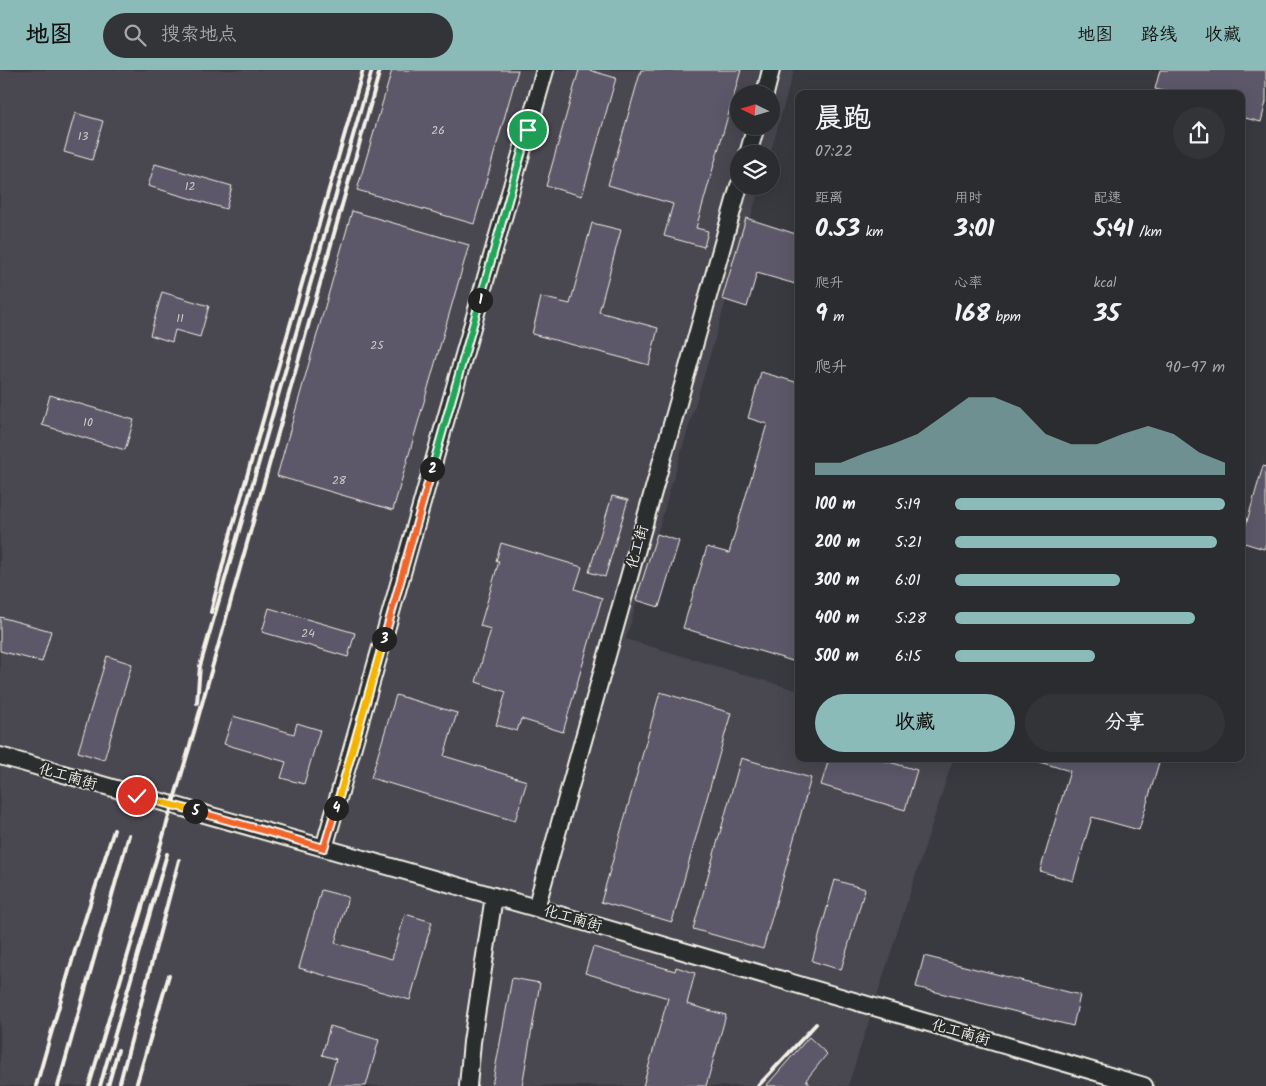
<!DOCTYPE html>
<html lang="zh">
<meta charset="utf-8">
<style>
:root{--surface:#2b2c30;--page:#333438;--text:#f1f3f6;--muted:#a6a7ab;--line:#47484c;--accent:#8bbbb9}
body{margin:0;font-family:Kalam,"LXGW WenKai TC",sans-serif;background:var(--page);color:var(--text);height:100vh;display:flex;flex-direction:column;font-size:19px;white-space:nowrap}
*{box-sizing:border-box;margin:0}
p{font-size:16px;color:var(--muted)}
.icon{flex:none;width:28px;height:28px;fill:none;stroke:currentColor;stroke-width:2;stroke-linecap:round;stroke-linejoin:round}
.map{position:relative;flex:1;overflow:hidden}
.panel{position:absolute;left:795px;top:20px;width:450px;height:672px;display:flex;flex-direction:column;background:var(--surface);border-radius:10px;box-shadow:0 5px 20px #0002,0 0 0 1px var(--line)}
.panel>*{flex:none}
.needle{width:32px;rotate:275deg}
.controls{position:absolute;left:730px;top:15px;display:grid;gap:10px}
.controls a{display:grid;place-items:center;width:50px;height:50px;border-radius:50%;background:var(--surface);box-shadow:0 5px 20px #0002,0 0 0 1px var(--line);font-size:25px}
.pin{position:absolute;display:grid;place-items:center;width:42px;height:42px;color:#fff;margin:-21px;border:2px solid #fff;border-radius:50%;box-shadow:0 1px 5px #0007}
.km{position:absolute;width:25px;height:25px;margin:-12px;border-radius:50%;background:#222;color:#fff;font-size:14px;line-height:25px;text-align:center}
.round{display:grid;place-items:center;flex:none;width:52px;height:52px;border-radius:26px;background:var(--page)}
.summary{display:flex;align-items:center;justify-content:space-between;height:85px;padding:0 20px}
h1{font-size:28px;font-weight:600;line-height:38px}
.metrics{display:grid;grid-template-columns:repeat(3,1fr);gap:8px;height:85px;padding:5px 20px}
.metrics div{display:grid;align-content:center}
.metrics b{font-size:25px;font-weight:600}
.metrics small{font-size:14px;font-weight:400}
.metrics p{font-size:14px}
.chart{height:140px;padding:10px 20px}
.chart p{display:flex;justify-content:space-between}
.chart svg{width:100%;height:90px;margin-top:5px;fill:var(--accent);opacity:.7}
.cta{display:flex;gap:10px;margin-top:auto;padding:10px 20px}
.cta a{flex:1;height:58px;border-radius:30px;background:var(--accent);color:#111;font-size:20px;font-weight:600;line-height:58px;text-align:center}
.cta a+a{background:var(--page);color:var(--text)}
ul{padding:0 20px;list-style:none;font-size:16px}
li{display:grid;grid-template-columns:80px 60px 1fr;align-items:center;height:38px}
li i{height:12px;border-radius:6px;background:var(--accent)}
header{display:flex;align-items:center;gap:30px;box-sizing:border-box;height:70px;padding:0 25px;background:var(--accent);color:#111}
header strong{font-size:24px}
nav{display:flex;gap:28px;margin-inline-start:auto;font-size:18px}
.search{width:350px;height:45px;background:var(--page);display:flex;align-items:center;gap:12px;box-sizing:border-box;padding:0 18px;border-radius:28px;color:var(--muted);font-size:19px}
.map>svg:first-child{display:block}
.built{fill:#48464f;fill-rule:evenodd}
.building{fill:#5d5869;stroke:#f4f1e8}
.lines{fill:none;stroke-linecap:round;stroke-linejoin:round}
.minor-casing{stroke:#f4f1e8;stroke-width:20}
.minor{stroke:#2a2d2e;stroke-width:16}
.rail{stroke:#f4f1e8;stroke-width:4}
.split-1-casing{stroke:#fff;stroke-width:10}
.split-2-casing{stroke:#fff;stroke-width:10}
.split-3-casing{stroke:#fff;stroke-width:10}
.split-4-casing{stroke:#fff;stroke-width:10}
.split-5-casing{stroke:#fff;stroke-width:10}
.split-6-casing{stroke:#fff;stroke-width:10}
.split-1{stroke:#22a559;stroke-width:6}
.split-2{stroke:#22a559;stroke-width:6}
.split-3{stroke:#f0652b;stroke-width:6}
.split-4{stroke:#f5b400;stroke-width:6}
.split-5{stroke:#f0652b;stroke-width:6}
.split-6{stroke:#f5b400;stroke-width:6}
.labels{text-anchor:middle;stroke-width:4;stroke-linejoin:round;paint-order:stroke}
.number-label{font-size:12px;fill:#cecbc8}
.street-label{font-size:15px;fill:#f4f1e8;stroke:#2a2d2e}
</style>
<header>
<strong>地图</strong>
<div class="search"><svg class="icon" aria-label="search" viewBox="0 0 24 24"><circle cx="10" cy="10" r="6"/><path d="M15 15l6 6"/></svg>搜索地点</div>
<nav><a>地图</a><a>路线</a><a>收藏</a></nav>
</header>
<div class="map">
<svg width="1266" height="1016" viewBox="0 0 1266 1016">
<rect width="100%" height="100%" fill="#393a40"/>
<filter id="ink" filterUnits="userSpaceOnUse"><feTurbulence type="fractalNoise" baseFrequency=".02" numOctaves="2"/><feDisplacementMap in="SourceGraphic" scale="10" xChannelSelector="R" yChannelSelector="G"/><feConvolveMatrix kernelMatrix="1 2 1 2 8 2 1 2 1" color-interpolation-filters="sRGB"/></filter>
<g filter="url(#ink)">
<path class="built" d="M 0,0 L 794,0 L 770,84 L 739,84 L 739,116 L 760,116 L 626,569 L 799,621 L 799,689 L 953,689 L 848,1016 L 0,1016 ZM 739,24 L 771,24 L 771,56 L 739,56 Z"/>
<path class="building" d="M 392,0 L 518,0 L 474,154 L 357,120 Z
M 579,0 L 589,0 L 616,8 L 582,126 L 546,116 Z
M 641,0 L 741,0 L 696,158 L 708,161 L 704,177 L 664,166 L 673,134 L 608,115 Z
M 1160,0 L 1266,0 L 1266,32 L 1261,52 L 1241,47 L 1241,24 L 1174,24 L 1155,19 Z
M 75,43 L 103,51 L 92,90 L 64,82 Z
M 155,94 L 232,116 L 226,139 L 148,116 Z
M 352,141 L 469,175 L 393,440 L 277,406 Z
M 746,148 L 799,165 L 799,215 L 757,203 L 747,237 L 722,229 Z
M 592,153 L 621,160 L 599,242 L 658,258 L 649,295 L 532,264 L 541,227 L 570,234 Z
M 162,222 L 209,236 L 200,267 L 175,260 L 172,272 L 150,265 Z
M 761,302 L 799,313 L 799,593 L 683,558 L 707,477 L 729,483 L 767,354 L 748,348 Z
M 50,325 L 134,350 L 125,380 L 42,355 Z
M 1263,396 L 1266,397 L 1266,473 L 1264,479 L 1241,472 Z
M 612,426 L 628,430 L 605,507 L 589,502 Z
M 657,464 L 679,471 L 659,537 L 636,530 Z
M 501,473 L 582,497 L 575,519 L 602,528 L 563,662 L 521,649 L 517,661 L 496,655 L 506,622 L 476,612 L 491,559 L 480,556 L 499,491 L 496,491 Z
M 269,538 L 355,563 L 348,587 L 262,562 Z
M 0,547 L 51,561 L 42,592 L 0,581 Z
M 107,586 L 132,594 L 104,690 L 78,682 Z
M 660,622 L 731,643 L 672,852 L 601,832 Z
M 396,625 L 457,643 L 444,686 L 527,711 L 515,751 L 371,708 Z
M 233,646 L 294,664 L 297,653 L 320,660 L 304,714 L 281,708 L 286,692 L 224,674 Z
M 741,688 L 811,708 L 763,879 L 693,859 Z
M 829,689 L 879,689 L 917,700 L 905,740 L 821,715 Z
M 1036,689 L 1160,689 L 1139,760 L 1092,747 L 1073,811 L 1040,801 L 1070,701 L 1036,691 Z
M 835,810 L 865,819 L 841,900 L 812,891 Z
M 321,820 L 348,827 L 335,873 L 392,889 L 405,844 L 432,852 L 410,930 L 299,898 Z
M 593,877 L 675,901 L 676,897 L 695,903 L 687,934 L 726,945 L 706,1016 L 643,1016 L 668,928 L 585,903 Z
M 924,886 L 1080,925 L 1073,956 L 916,917 Z
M 512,908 L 540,913 L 522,1016 L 492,1016 Z
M 330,956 L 379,970 L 366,1016 L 328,1016 L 336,989 L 322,985 Z
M 809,967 L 827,984 L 806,1010 L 811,1016 L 766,1016 Z"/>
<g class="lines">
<g class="minor-casing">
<path id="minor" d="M 765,24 L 771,0
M 748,84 L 756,56
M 0,686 L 536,838 L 1144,1016
M 324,778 L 545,0
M 536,838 L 739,116
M 468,1016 L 472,972 L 494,826"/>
</g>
<use href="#minor" class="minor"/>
<path class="rail" d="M 211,542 L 231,462 L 363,0
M 197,633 L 200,596 L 372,0
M 36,1016 L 76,877 L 114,760
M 58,1016 L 129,765
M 89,1016 L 194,662 L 380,0
M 100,1016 L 167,784
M 108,1016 L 118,980
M 119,1016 L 179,790
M 136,1016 L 169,905
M 758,1016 L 816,954"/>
</g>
</g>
<g class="lines" filter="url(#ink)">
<g class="split-1-casing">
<path id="split-1" d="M 480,230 L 528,60"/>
</g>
<g class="split-2-casing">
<path id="split-2" d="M 432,399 L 480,230"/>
</g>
<g class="split-3-casing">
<path id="split-3" d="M 384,569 L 432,399"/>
</g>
<g class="split-4-casing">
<path id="split-4" d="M 336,738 L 384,569"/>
</g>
<g class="split-5-casing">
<path id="split-5" d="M 195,741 L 324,778 L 336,738"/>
</g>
<g class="split-6-casing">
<path id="split-6" d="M 137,726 L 195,741"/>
</g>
<use href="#split-1" class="split-1"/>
<use href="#split-2" class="split-2"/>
<use href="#split-3" class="split-3"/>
<use href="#split-4" class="split-4"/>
<use href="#split-5" class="split-5"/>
<use href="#split-6" class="split-6"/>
</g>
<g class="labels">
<g class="number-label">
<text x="438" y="64">26</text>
<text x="83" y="70">13</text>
<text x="190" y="120">12</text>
<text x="180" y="252">11</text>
<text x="377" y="279">25</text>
<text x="88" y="356">10</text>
<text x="339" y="414">28</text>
<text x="308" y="567">24</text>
</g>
<g class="street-label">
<text transform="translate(637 477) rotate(-74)" y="5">化工街</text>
<text transform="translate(68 706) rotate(16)" y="5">化工南街</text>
<text transform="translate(573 848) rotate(16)" y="5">化工南街</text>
<text transform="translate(961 962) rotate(16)" y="5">化工南街</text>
</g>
</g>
</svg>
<div class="controls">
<a><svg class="needle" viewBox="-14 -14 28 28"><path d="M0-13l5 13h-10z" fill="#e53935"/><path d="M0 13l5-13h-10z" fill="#a6a7ab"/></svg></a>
<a><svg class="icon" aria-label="layers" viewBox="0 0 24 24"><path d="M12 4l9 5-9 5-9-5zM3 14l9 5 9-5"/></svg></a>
</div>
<div class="pin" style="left:528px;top:60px;background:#1e9e55"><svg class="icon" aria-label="arrive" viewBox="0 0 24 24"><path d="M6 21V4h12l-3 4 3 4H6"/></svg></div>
<div class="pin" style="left:137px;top:726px;background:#d93025"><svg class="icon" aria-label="check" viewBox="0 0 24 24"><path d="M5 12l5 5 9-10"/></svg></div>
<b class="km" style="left:480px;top:230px">1</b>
<b class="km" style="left:432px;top:399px">2</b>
<b class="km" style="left:384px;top:569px">3</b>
<b class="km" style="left:336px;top:738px">4</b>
<b class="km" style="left:195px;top:741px">5</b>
<section class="panel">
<div class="summary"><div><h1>晨跑</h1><p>07:22</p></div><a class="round"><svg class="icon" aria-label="share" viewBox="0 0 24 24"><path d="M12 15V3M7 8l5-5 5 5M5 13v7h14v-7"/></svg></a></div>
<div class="metrics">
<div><p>距离</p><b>0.53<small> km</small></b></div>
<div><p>用时</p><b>3:01</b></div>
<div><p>配速</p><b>5:41<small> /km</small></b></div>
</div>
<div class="metrics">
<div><p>爬升</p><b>9<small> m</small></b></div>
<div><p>心率</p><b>168<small> bpm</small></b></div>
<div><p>kcal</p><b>35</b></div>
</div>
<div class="chart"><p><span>爬升</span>90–97 m</p>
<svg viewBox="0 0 160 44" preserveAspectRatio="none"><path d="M0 44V38L10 38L20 33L30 29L40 24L50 15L60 6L70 6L80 11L90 24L100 29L110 29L120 24L130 20L140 24L150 33L160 38V44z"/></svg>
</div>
<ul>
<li><b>100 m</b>5:19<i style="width:100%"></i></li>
<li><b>200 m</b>5:21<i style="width:97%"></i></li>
<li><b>300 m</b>6:01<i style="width:61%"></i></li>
<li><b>400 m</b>5:28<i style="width:89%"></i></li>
<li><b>500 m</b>6:15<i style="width:52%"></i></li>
</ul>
<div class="cta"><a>收藏</a><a>分享</a></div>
</section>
</div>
